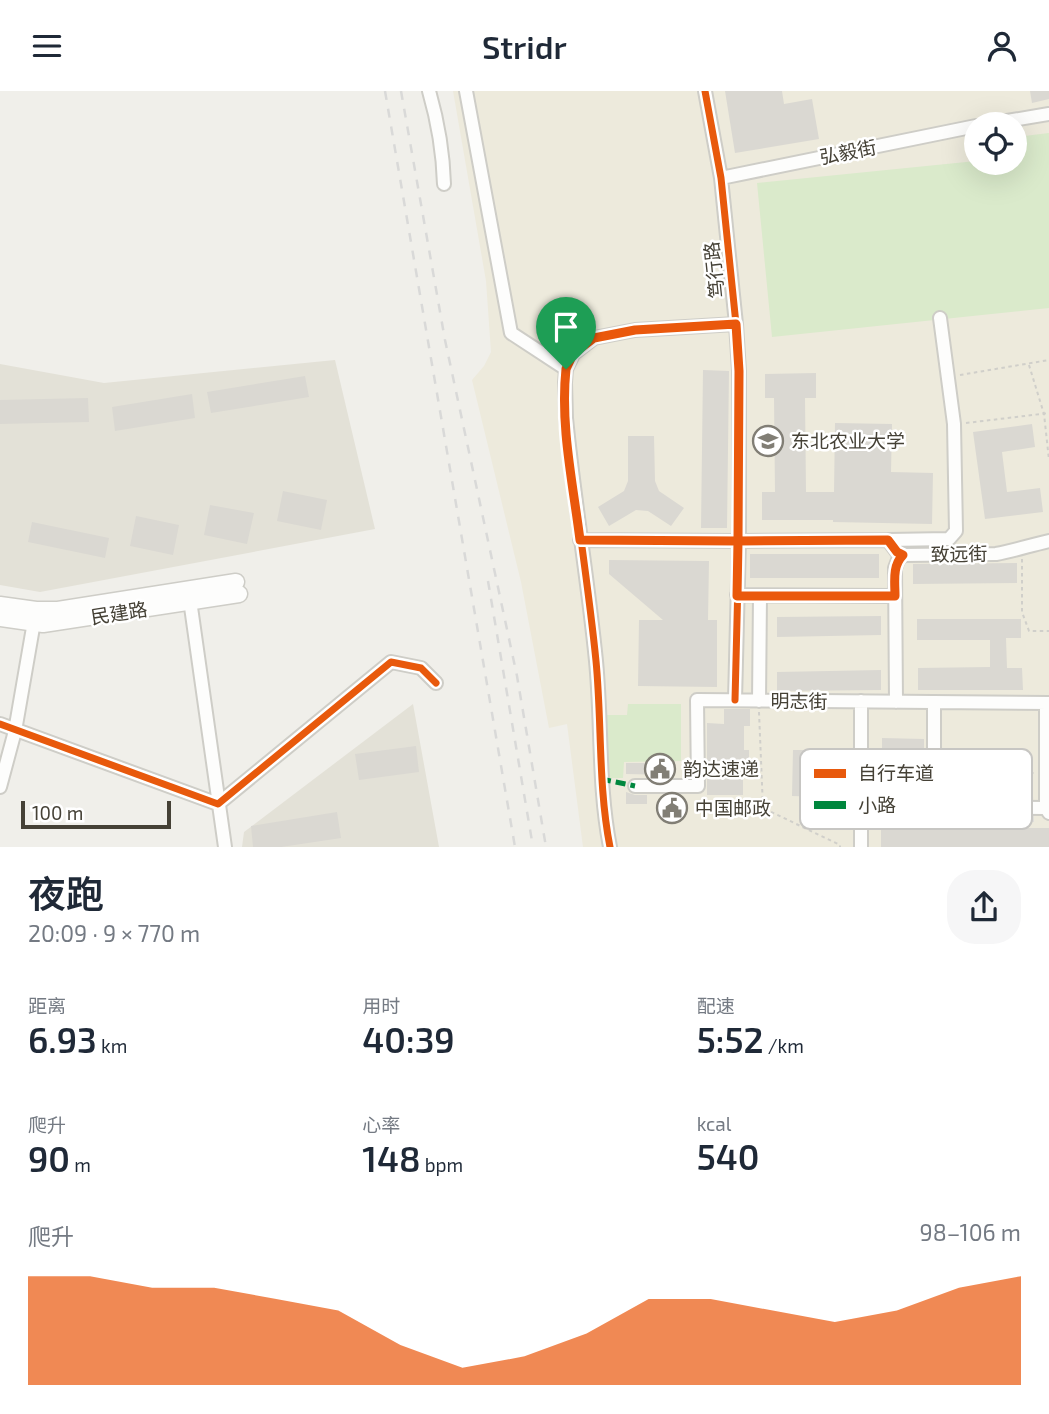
<!DOCTYPE html>
<html lang="zh">
<meta charset="utf-8">
<style>
:root{--surface:#fff;--page:#f6f6f7;--text:#1f2937;--muted:#747a83;--accent:#ea580c}
body{margin:0;font-family:"Exo 2","Noto Sans SC",sans-serif;background:var(--page);color:var(--text);height:100vh;display:flex;flex-direction:column;font-size:26px;white-space:nowrap}
*{box-sizing:border-box;margin:0}
p{font-size:23px;color:var(--muted)}
.icon{flex:none;width:38px;height:38px;fill:none;stroke:currentColor;stroke-width:2;stroke-linecap:round;stroke-linejoin:round}
.map{position:relative;height:756px;overflow:hidden}
.details{display:flex;flex-direction:column;background:var(--surface);flex:1}
.details>*{flex:none}
.controls{position:absolute;left:964px;top:21px;display:grid;gap:14px}
.controls a{display:grid;place-items:center;width:63px;height:63px;border-radius:50%;background:var(--surface);box-shadow:0 7px 28px #0002;font-size:35px}
.scale{position:absolute;left:21px;bottom:18px;width:150px;box-sizing:border-box;padding-left:7px;border:4px solid #454136;border-top:0;font-size:19px;line-height:24px;white-space:nowrap;color:#454136;-webkit-text-stroke:5px #fff;paint-order:stroke}
.pin{position:absolute;display:grid;place-items:center;width:60px;height:60px;color:#fff;margin:-72px -30px;border-radius:50% 50% 50% 0;rotate:-45deg;box-shadow:0 0 7px #0007}
.pin .icon{rotate:45deg}
.round{display:grid;place-items:center;flex:none;width:74px;height:74px;border-radius:28px;background:var(--page)}
.summary{display:flex;align-items:center;justify-content:space-between;height:119px;padding:0 28px}
h1{font-size:38px;font-weight:600;line-height:52px}
.metrics{display:grid;grid-template-columns:repeat(3,1fr);gap:10px;height:119px;padding:7px 28px}
.metrics div{display:grid;align-content:center}
.metrics b{font-size:35px;font-weight:600}
.metrics small{font-size:19px;font-weight:400}
.metrics p{font-size:19px}
.chart{height:196px;padding:14px 28px}
.chart p{display:flex;justify-content:space-between}
.chart svg{width:100%;height:126px;margin-top:7px;fill:var(--accent);opacity:.7}
header{display:flex;justify-content:space-between;align-items:center;height:91px;padding:0 28px;background:var(--surface);font-size:32px;font-weight:600}
.map>svg:first-child{display:block}
.residential{fill:#e3e1d7}
.education{fill:#edeadc;fill-rule:evenodd}
.green{fill:#daeacb}
.parking{fill:#dfdeda}
.building{fill:#dad8d2}
.lines{fill:none;stroke-linecap:round;stroke-linejoin:round}
.minor-tunnel{stroke:#ceccc6;stroke-width:12;stroke-dasharray:12 6;stroke-linecap:butt}
.minor-casing{stroke:#cecdc7;stroke-width:16}
.tertiary-casing{stroke:#cecdc7;stroke-width:19}
.path{stroke:#d0cfca;stroke-width:2;stroke-dasharray:3.5 3.5;stroke-linecap:butt}
.minor{stroke:#fdfdfc;stroke-width:12}
.tertiary{stroke:#fdfdfc;stroke-width:16}
.rail{stroke:#d9d9d8;stroke-width:2.5;stroke-dasharray:9 9;stroke-linecap:butt}
.quiet{stroke:#00873e;stroke-width:5;stroke-dasharray:10 5;stroke-linecap:butt}
.cycleway-casing{stroke:#fff;stroke-width:11}
.cycleway{stroke:#e8590c;stroke-width:7}
.route-casing{stroke:#fff;stroke-width:14}
.route{stroke:#ea580c;stroke-width:9}
.labels{text-anchor:middle;stroke-width:5;stroke-linejoin:round;paint-order:stroke}
.street-label{font-size:19px;fill:#454136;stroke:#fff}
.poi-label{font-size:19px;fill:#454136;stroke:#fff;text-anchor:start}
.key{fill:#fff;stroke:#c7c6c3;stroke-width:2}
.key-label{font-size:19px;fill:#454136}
</style>
<header><svg class="icon" aria-label="menu" viewBox="0 0 24 24"><path d="M4 6h16M4 12h16M4 18h16"/></svg>Stridr<svg class="icon" aria-label="person" viewBox="0 0 24 24"><circle cx="12" cy="8" r="4"/><path d="M4 21q1-7 8-7t8 7"/></svg></header>
<div class="map">
<svg width="1049" height="756" viewBox="0 0 1049 756">
<rect width="100%" height="100%" fill="#f0efea"/>
<path class="residential" d="M 335,269 L 375,438 L 40,501 L 0,494 L 0,273 L 104,292 Z
M 413,613 L 439,756 L 242,756 L 244,741 Z"/>
<path class="education" d="M 453,0 L 1049,0 L 1049,756 L 583,756 L 567,633 L 549,637 L 521,491 L 472,289 L 484,275 L 491,261 L 486,190 ZM 976,33 L 1015,33 L 1015,72 L 976,72 Z"/>
<path class="green" d="M 1049,42 L 1049,217 L 772,246 L 757,92 L 976,70 L 976,72 L 1015,72 L 1015,46 Z
M 628,613 L 681,613 L 681,670 L 624,671 L 623,687 L 607,687 L 606,624 L 627,624 Z"/>
<path class="parking" d="M 940,704 L 1033,704 L 1034,731 L 1003,731 L 1003,715 L 969,716 L 969,733 L 940,733 Z"/>
<path class="building" d="M 725,0 L 782,0 L 784,13 L 812,8 L 819,48 L 735,62 Z
M 1030,0 L 1049,0 L 1049,8 L 1032,12 Z
M 703,279 L 729,280 L 727,437 L 701,437 Z
M 816,282 L 816,307 L 805,307 L 806,401 L 834,401 L 835,332 L 892,333 L 891,381 L 933,382 L 932,433 L 833,431 L 833,429 L 762,429 L 762,401 L 775,401 L 774,307 L 765,307 L 765,283 Z
M 305,285 L 309,306 L 211,322 L 207,301 Z
M 192,303 L 195,327 L 115,340 L 112,316 Z
M 88,307 L 89,331 L 0,333 L 0,309 Z
M 1032,333 L 1035,356 L 1002,361 L 1007,401 L 1040,397 L 1043,421 L 985,428 L 973,341 Z
M 628,345 L 654,345 L 655,390 L 659,400 L 684,417 L 671,435 L 648,420 L 636,419 L 609,435 L 598,416 L 624,400 L 628,390 Z
M 283,400 L 327,409 L 321,439 L 277,430 Z
M 210,414 L 254,422 L 247,453 L 204,444 Z
M 136,425 L 179,434 L 173,464 L 130,455 Z
M 32,431 L 109,447 L 105,467 L 28,451 Z
M 750,463 L 879,463 L 879,487 L 750,487 Z
M 609,469 L 709,470 L 708,529 L 717,529 L 717,596 L 638,595 L 639,529 L 663,529 L 609,483 Z
M 1017,472 L 1017,492 L 913,493 L 913,473 Z
M 881,525 L 881,544 L 777,546 L 777,526 Z
M 917,528 L 1021,528 L 1021,547 L 1006,547 L 1007,577 L 1022,577 L 1023,599 L 918,599 L 918,577 L 990,576 L 990,549 L 917,549 Z
M 881,579 L 881,599 L 777,600 L 777,581 Z
M 724,618 L 750,618 L 750,635 L 744,635 L 744,659 L 749,659 L 749,671 L 743,671 L 743,704 L 707,704 L 707,632 L 724,633 Z
M 882,647 L 924,648 L 924,704 L 906,704 L 906,717 L 901,719 L 897,725 L 899,731 L 906,735 L 906,737 L 969,737 L 968,725 L 1003,725 L 1003,737 L 1049,737 L 1049,756 L 881,756 L 881,735 L 888,731 L 890,726 L 886,719 L 882,717 Z
M 416,655 L 419,681 L 359,689 L 355,663 Z
M 793,659 L 825,659 L 824,706 L 792,705 Z
M 626,672 L 671,672 L 671,684 L 626,683 Z
M 626,701 L 635,704 L 647,704 L 647,713 L 626,713 Z
M 665,704 L 681,704 L 681,712 L 678,712 L 678,722 L 666,722 Z
M 337,721 L 341,747 L 281,756 L 253,756 L 251,735 Z"/>
<g class="lines">
<path class="minor-tunnel" d="M 881,726 L 906,726"/>
<g class="minor-casing">
<path id="minor" d="M 429,0 C 438,31 443,60 444,93
M 466,0 L 511,242 L 566,278
M 705,0 L 721,87 L 736,233 L 739,280 L 739,450 L 735,609
M 989,33 L 1049,23
M 721,87 L 976,35
M 580,449 L 739,450 L 888,449 L 897,461 L 903,464 L 996,463 C 1014,460 1031,454 1049,450
M 888,449 L 949,448 L 956,440 L 954,333 L 940,227
M 189,502 L 225,756
M 737,504 L 895,505
M 759,610 L 760,505
M 861,610 L 861,756
M 896,611 L 895,477 L 898,469 L 903,464
M 0,633 L 218,713 L 391,571 L 421,577 L 436,592
M 635,695 L 698,695 L 697,609 L 1049,612
M 0,696 L 15,640 L 35,525
M 935,716 L 1046,717 L 1049,722
M 1046,717 L 1046,612
M 861,725 L 881,726
M 906,726 L 925,726 L 933,723 L 934,720 L 934,611
M 610,756 C 598,695 602,632 596,570 C 588,489 574,408 566,327 L 565,292 L 566,278 L 573,263 L 594,247 L 635,239 L 736,233"/>
</g>
<g class="tertiary-casing">
<path id="tertiary" d="M 0,514 L 36,519 L 58,519 L 236,491
M 0,527 L 43,533 L 239,503"/>
</g>
<path class="path" d="M 1029,274 L 1044,323 L 1049,369
M 960,284 L 1049,269
M 966,332 L 1049,322
M 1022,468 L 1022,521 L 1029,540 L 1049,540
M 759,621 L 763,717 L 840,754 L 840,756
M 946,681 L 1035,682"/>
<use href="#minor" class="minor"/>
<use href="#tertiary" class="tertiary"/>
<path class="rail" d="M 385,0 L 515,756
M 401,0 L 445,249 L 517,585 L 546,756
M 488,490 L 533,756"/>
<path class="quiet" d="M 601,688 L 635,695"/>
<g class="cycleway-casing">
<path id="cycleway" d="M 705,0 L 721,87 L 736,233 L 739,280 L 739,450 L 735,609
M 0,633 L 218,713 L 391,571 L 421,577 L 436,592
M 610,756 C 598,695 602,632 596,570 C 588,489 574,408 566,327 L 565,292 L 566,278 L 573,263 L 594,247 L 635,239 L 736,233"/>
</g>
<use href="#cycleway" class="cycleway"/>
</g>
<g class="lines">
<g class="route-casing">
<path id="route" d="M 566,278 C 560,334 573,393 580,449 L 738,450 L 737,505 L 895,505 C 895,491 892,475 903,464 L 897,461 L 888,449 L 738,450 L 739,280 L 736,233 L 635,239 L 594,247 L 573,263 L 566,278"/>
</g>
<use href="#route" class="route"/>
</g>
<defs>
<g id="university-ring" transform="scale(1.575)"><circle r="9.5" fill="#fff" stroke="#817e75" stroke-width="1.5"/><path d="M0-5L7-2L0 1L-7-2ZM-4 1L0 2.5L4 1V4Q0 6-4 4Z" fill="#817e75"/></g>
<g id="civic-ring" transform="scale(1.575)"><circle r="9.5" fill="#fff" stroke="#817e75" stroke-width="1.5"/><path d="M-.6-6.5H3V-4.5H.6V-3L4-1V1h2V6H-6V1h2V-1L-.6-3ZM-1.2 2.5V6h2.4V2.5Z" fill="#817e75"/></g>
</defs>
<g fill-rule="evenodd">
<use href="#university-ring" x="768" y="350"/>
<use href="#civic-ring" x="660" y="678"/>
<use href="#civic-ring" x="672" y="717"/>
</g>
<g class="labels">
<g class="street-label">
<text transform="translate(848 61) rotate(-11)" y="7">弘毅街</text>
<text transform="translate(714 179) rotate(-96)" y="7">笃行路</text>
<text transform="translate(959 463) rotate(-1)" y="7">致远街</text>
<text transform="translate(119 522) rotate(-9)" y="7">民建路</text>
<text x="799" y="617">明志街</text>
</g>
<g class="poi-label">
<text x="791" y="357">东北农业大学</text>
<text x="683" y="685">韵达速递</text>
<text x="695" y="724">中国邮政</text>
</g>
</g>
<rect x="800" y="658" width="232" height="80" rx="10" class="key"/>
<rect x="814" y="678" width="32" height="9" fill="#e8590c"/>
<rect x="814" y="710" width="32" height="8" fill="#00873e"/>
<g class="key-label">
<text x="858" y="689">自行车道</text>
<text x="858" y="721">小路</text>
</g>
</svg>
<div class="controls">
<a><svg class="icon" aria-label="locate" viewBox="0 0 24 24"><circle cx="12" cy="12" r="6"/><path d="M12 2v4M12 18v4M2 12h4M18 12h4"/></svg></a>
</div>
<div class="scale">100 m</div>
<div class="pin" style="left:566px;top:278px;background:#1e9e55"><svg class="icon" aria-label="arrive" viewBox="0 0 24 24"><path d="M6 21V4h12l-3 4 3 4H6"/></svg></div>
</div>
<section class="details">
<div class="summary"><div><h1>夜跑</h1><p>20:09 · 9 × 770 m</p></div><a class="round"><svg class="icon" aria-label="share" viewBox="0 0 24 24"><path d="M12 15V3M7 8l5-5 5 5M5 13v7h14v-7"/></svg></a></div>
<div class="metrics">
<div><p>距离</p><b>6.93<small> km</small></b></div>
<div><p>用时</p><b>40:39</b></div>
<div><p>配速</p><b>5:52<small> /km</small></b></div>
</div>
<div class="metrics">
<div><p>爬升</p><b>90<small> m</small></b></div>
<div><p>心率</p><b>148<small> bpm</small></b></div>
<div><p>kcal</p><b>540</b></div>
</div>
<div class="chart"><p><span>爬升</span>98–106 m</p>
<svg viewBox="0 0 160 44" preserveAspectRatio="none"><path d="M0 44V6L10 6L20 10L30 10L40 14L50 18L60 30L70 38L80 34L90 26L100 14L110 14L120 18L130 22L140 18L150 10L160 6V44z"/></svg>
</div>
</section>
